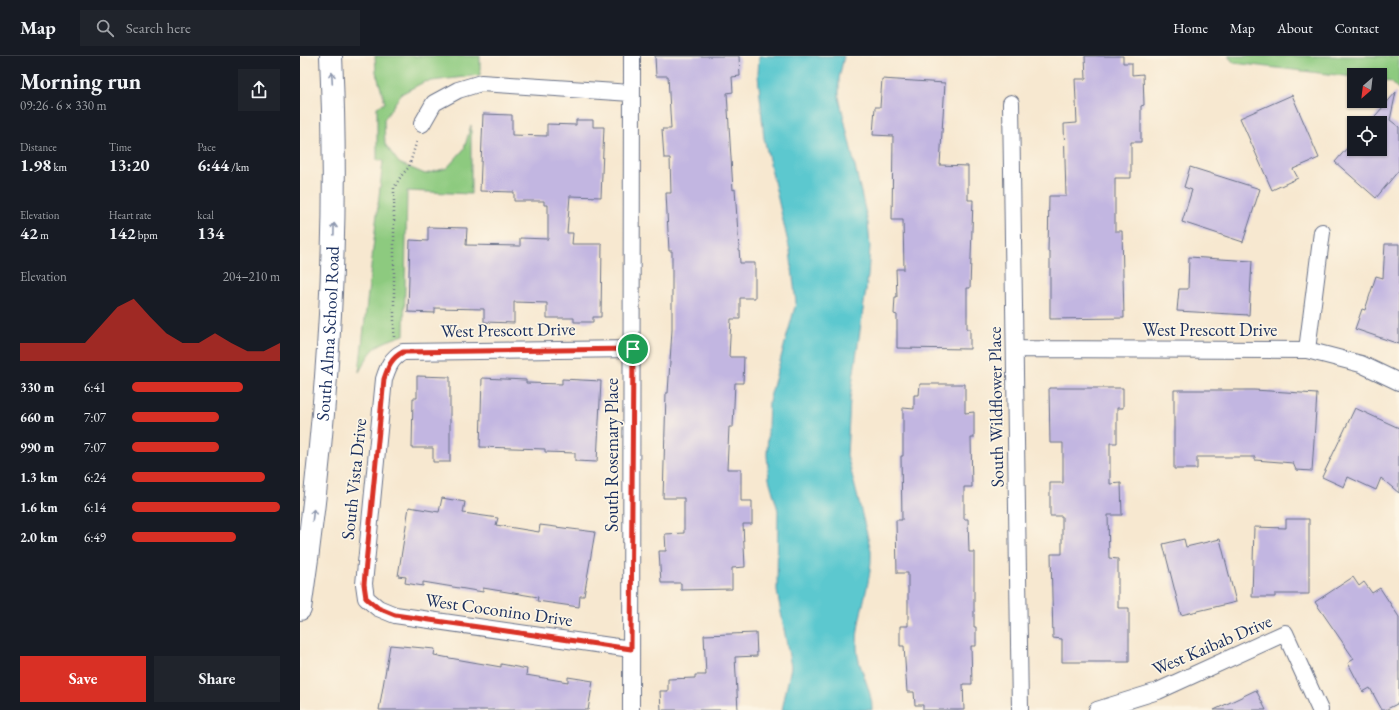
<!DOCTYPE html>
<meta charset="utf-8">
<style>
:root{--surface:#171b24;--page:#20242c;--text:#f1f3f6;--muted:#9ea1a6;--line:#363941;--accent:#d93025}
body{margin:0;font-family:"EB Garamond",serif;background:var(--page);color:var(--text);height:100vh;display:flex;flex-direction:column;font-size:15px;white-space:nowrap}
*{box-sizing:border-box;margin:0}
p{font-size:13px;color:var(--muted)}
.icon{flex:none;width:22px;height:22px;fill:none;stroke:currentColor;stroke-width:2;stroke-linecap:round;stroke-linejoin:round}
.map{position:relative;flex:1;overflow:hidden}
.sheet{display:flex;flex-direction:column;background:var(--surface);width:300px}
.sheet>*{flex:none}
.needle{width:26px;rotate:208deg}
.fabs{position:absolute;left:1047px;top:12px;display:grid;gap:8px}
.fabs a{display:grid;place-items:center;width:40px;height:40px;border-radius:0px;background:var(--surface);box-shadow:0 1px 3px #0004;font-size:20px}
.pin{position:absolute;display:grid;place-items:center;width:34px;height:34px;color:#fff;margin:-17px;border:2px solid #fff;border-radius:50%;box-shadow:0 1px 4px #0007}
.round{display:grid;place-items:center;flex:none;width:42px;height:42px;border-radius:0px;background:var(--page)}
.summary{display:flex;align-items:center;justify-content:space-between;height:68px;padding:0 20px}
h1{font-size:22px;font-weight:700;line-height:30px}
.stats{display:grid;grid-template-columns:repeat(3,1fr);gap:6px;height:68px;padding:4px 20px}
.stats div{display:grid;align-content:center}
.stats b{font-size:17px;font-weight:700}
.stats small{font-size:11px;font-weight:400}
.stats p{font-size:11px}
.chart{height:112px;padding:8px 20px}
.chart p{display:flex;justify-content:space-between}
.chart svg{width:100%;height:72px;margin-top:4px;fill:var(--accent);opacity:.7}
.cta{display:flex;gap:8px;margin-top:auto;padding:8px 20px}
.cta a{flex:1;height:46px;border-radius:0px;background:var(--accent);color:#fff;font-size:16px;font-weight:700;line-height:46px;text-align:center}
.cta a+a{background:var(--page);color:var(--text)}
ul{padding:0 20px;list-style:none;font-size:13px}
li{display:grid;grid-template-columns:64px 48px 1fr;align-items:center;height:30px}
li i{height:10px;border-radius:5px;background:var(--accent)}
header{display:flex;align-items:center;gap:24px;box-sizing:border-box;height:56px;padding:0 20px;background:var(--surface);border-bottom:1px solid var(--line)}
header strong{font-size:19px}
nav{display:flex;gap:22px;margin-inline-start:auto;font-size:14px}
.search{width:280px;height:36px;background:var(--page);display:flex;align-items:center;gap:10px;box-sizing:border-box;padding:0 14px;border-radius:0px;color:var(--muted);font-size:15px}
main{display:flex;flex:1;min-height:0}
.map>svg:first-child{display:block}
.green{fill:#8dca7f;stroke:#547c6e}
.water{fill:#5bc8cf;stroke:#3b7c96}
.building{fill:#c2b6e1}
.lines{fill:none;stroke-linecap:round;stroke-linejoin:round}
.minor-casing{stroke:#687086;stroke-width:18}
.secondary-casing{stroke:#687086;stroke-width:24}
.path{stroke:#687086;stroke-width:2.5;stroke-dasharray:1 3;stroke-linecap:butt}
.minor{stroke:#fff;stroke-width:16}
.secondary{stroke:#fff;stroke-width:22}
.oneway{stroke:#8d97ae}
.route-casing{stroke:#fff;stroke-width:8}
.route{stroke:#d93025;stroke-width:5}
.labels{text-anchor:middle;stroke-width:3.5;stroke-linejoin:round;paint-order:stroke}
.street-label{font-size:18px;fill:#1b2f5e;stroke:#fcf5e5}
</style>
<header>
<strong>Map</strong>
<div class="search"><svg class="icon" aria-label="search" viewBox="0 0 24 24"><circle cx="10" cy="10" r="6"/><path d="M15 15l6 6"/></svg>Search here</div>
<nav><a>Home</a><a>Map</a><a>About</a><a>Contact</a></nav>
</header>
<main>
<section class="sheet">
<div class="summary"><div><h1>Morning run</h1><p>09:26 · 6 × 330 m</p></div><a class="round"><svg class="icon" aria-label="share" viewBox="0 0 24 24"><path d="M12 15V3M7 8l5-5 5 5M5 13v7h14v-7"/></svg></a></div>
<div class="stats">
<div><p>Distance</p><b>1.98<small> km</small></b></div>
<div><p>Time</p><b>13:20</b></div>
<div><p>Pace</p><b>6:44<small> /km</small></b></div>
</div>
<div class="stats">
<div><p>Elevation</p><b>42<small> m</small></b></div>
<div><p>Heart rate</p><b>142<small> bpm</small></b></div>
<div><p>kcal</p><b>134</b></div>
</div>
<div class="chart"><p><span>Elevation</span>204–210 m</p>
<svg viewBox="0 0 160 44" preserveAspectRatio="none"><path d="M0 44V33L10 33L20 33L30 33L40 33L50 22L60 11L70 6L80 17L90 27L100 33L110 33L120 27L130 33L140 38L150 38L160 33V44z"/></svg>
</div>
<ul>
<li><b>330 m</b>6:41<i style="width:75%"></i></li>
<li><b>660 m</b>7:07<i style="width:59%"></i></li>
<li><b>990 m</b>7:07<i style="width:59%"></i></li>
<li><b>1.3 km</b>6:24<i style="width:90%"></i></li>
<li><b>1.6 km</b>6:14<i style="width:100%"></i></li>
<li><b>2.0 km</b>6:49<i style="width:70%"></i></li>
</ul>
<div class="cta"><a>Save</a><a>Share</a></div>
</section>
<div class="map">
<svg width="1099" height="654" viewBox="0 0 1099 654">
<rect width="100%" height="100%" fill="#fcf5e5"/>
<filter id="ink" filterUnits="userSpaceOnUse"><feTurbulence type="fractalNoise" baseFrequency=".025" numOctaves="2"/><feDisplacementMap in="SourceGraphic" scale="8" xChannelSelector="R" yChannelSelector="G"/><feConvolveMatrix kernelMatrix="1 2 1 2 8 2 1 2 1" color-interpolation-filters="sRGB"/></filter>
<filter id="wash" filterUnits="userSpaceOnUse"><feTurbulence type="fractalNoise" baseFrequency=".012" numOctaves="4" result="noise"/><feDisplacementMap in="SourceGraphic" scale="16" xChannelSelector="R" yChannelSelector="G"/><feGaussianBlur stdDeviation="0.9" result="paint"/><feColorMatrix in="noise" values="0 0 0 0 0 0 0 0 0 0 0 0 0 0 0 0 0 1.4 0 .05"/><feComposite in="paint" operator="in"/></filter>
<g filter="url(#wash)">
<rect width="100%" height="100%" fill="#f7e8d0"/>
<path class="green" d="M 75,0 L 180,0 L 180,19 L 124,26 L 101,38 L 84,64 L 85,88 L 99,107 L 125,118 L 147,112 L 164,93 L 171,69 L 171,138 L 107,135 L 104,279 C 74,289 74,290 59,316 L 83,105 L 77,104 L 77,51 L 85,47 L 76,16 Z
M 928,0 L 1099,0 L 1099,34 L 1091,26 L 1080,24 L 1080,19 L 1054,19 L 1054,21 L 934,7 Z"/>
<path class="water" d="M 459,0 L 544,0 L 539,22 L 539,41 L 568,167 L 570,190 L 568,220 L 550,343 L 547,399 L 571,494 C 573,527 556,558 557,591 C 557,612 573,633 572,654 L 482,654 L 491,611 L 477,535 L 478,454 L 469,423 L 467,399 L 469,345 L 496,247 L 490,195 L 464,82 L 458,19 Z"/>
<g id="blocks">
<path class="building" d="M 355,0 L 439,0 L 440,20 L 432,21 L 433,36 L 427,37 L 433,134 L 435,133 L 440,207 L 455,207 L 455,242 L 440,242 L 440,263 L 431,263 L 429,301 L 444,301 L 443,327 L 435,327 L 433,371 L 429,371 L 427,413 L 441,413 L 441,445 L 452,445 L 452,468 L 443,468 L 445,511 L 432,512 L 432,533 L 381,534 L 381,527 L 361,527 L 359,495 L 366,495 L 365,478 L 384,477 L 384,442 L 363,442 L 366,337 L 368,337 L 372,274 L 372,195 L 369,195 L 366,137 L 371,137 L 370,102 L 364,102 L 362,73 L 371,73 L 368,20 L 356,20 Z
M 785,0 L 823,0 L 823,7 L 832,7 L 832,19 L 843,18 L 844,49 L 841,50 L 841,86 L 831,86 L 831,122 L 815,122 L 815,175 L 822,175 L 824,262 L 750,263 L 750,196 L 748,196 L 749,140 L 766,140 L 764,68 L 777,67 L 775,23 L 786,23 Z
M 582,23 L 645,27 L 640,109 L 668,110 L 668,144 L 673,144 L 670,232 L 667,232 L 667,273 L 670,273 L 670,293 L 597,292 L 597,259 L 594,258 L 595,241 L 597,241 L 596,213 L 604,213 L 603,164 L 592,164 L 593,80 L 573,79 L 575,51 L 580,51 Z
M 1096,36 L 1090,64 L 1099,71 L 1099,114 L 1076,142 L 1035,106 L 1054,84 L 1054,93 L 1080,93 L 1080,67 L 1069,67 Z
M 992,39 L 1019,102 L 993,113 L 998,122 L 972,134 L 940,62 Z
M 183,58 L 212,59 L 212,79 L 247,80 L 247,68 L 276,69 L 276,64 L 293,64 L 293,71 L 304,71 L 301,141 L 270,140 L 267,177 L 273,177 L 272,188 L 302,188 L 301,261 L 293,261 L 293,266 L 274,266 L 274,262 L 247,262 L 247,247 L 214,246 L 214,267 L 184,266 L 184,253 L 135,252 L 135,257 L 108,256 L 110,184 L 128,185 L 128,171 L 167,172 L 166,189 L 220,190 L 220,182 L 248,183 L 248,149 L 244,149 L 244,145 L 214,145 L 214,136 L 180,135 Z
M 890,111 L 960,133 L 943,186 L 882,166 L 892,134 L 884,131 Z
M 1085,188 L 1099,188 L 1099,288 L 1055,273 L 1062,253 L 1065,254 L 1076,220 L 1083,222 Z
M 889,201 L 952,205 L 949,259 L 877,255 L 879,233 L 888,233 Z
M 117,320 L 150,321 L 150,406 L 133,406 L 133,392 L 112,392 L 113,342 L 117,342 Z
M 182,322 L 226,324 L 226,327 L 262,328 L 262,323 L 301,325 L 297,406 L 275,405 L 275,397 L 245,396 L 245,393 L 180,391 Z
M 620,328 L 665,328 L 665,357 L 674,356 L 674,382 L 671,382 L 672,431 L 664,431 L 664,463 L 668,463 L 669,496 L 674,496 L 674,571 L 676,571 L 676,590 L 671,590 L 672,628 L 663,628 L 664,654 L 623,654 L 623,649 L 615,649 L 614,636 L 607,636 L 604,590 L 600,590 L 600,570 L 608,570 L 608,517 L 597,517 L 596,464 L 602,464 L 601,400 L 603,400 L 603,352 L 614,353 L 614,339 L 619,339 Z
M 749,332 L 823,332 L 823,352 L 817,352 L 817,387 L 810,387 L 810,428 L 821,427 L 822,459 L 808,459 L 809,502 L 818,503 L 818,552 L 829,552 L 829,606 L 762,606 L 762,583 L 753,582 L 751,498 L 762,498 L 762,460 L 750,460 L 750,427 L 763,427 L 763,387 L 750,387 Z
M 874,334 L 954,334 L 1017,338 L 1012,415 L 996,414 L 993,407 L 955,404 L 955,401 L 897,401 L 897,413 L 874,413 Z
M 1055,352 L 1099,372 L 1099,437 L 1081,422 L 1076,434 L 1048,421 L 1044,431 L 1022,421 Z
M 142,442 L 165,446 L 163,457 L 198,462 L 196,469 L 239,476 L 240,469 L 295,476 L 284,540 L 280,540 L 279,551 L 237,545 L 238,541 L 183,532 L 183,536 L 123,526 L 123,530 L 105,527 L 106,521 L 98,520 L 109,451 L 139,456 Z
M 986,463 L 1009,463 L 1009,538 L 975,538 L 975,541 L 952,541 L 954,471 L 986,472 Z
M 884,483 L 886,491 L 920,483 L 936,546 L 881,559 L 863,488 Z
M 1053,521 L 1059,530 L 1064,526 L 1072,537 L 1080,532 L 1099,561 L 1099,647 L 1085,654 L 1082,654 L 1070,632 L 1063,636 L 1048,607 L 1054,603 L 1015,546 Z
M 456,577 L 457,600 L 435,601 L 438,654 L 361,654 L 360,635 L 368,635 L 368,623 L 395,622 L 395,619 L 406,619 L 404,579 Z
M 90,589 L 135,593 L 134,599 L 144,601 L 201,611 L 201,608 L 227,613 L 226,619 L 268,626 L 268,621 L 293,625 L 288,654 L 79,654 Z
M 956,634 L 966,654 L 914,654 Z"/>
</g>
</g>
<g filter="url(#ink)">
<use href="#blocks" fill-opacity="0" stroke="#687086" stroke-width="1"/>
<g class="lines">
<g class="minor-casing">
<path id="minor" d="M 711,47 L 720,654
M 122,68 L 134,47 L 158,34 L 181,27 L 331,37
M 715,293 L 1007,294 L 1061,308 L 1099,326
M 1007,294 L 1022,176
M 331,593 L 95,559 L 78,552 L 66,542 L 64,528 L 84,323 C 88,311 91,302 103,296 L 333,293
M 331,654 L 332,0
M 797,654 L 858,635 L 985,577 L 1020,654"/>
</g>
<g class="secondary-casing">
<g id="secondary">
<path id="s1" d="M 0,553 C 27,370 40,185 31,0"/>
</g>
</g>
<path class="path" d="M 94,281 L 94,132 L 101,120 L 109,111 L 117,84"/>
<use href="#minor" class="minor"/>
<use href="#secondary" class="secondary"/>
</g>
<defs><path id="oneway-shaft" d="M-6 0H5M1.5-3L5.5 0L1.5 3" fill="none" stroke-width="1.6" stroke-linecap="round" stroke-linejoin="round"/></defs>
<g class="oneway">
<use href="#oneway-shaft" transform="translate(32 22) rotate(-93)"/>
<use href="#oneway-shaft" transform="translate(34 173) rotate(-89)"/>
<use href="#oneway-shaft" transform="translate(13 459) rotate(-83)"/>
</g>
</g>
<g class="lines" filter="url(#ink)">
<g class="route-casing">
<path id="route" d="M 333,293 L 331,593 L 95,559 L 78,552 L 66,542 L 64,528 L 84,323 C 88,311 91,302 103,296 Z"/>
</g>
<use href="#route" class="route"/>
</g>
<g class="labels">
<g class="street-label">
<text transform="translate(208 274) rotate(-1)" y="6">West Prescott Drive</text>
<text x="910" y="280">West Prescott Drive</text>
<text dy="6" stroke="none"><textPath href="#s1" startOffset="277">South Alma School Road</textPath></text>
<text transform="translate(696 351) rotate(-91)" y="6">South Wildflower Place</text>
<text transform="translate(312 399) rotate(-90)" y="6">South Rosemary Place</text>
<text transform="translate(54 423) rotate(-84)" y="6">South Vista Drive</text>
<text transform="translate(199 554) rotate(8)" y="6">West Coconino Drive</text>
<text transform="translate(912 589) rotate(-23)" y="6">West Kaibab Drive</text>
</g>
</g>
</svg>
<div class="fabs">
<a><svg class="needle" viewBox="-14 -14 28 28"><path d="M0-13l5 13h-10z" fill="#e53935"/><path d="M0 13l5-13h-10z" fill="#9ea1a6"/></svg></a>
<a><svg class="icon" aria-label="locate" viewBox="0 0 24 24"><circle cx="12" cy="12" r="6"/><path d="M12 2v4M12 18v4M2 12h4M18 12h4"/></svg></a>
</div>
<div class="pin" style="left:333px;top:293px;background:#1e9e55"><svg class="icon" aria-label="arrive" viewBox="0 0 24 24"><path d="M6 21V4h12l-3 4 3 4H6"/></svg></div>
</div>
</main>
